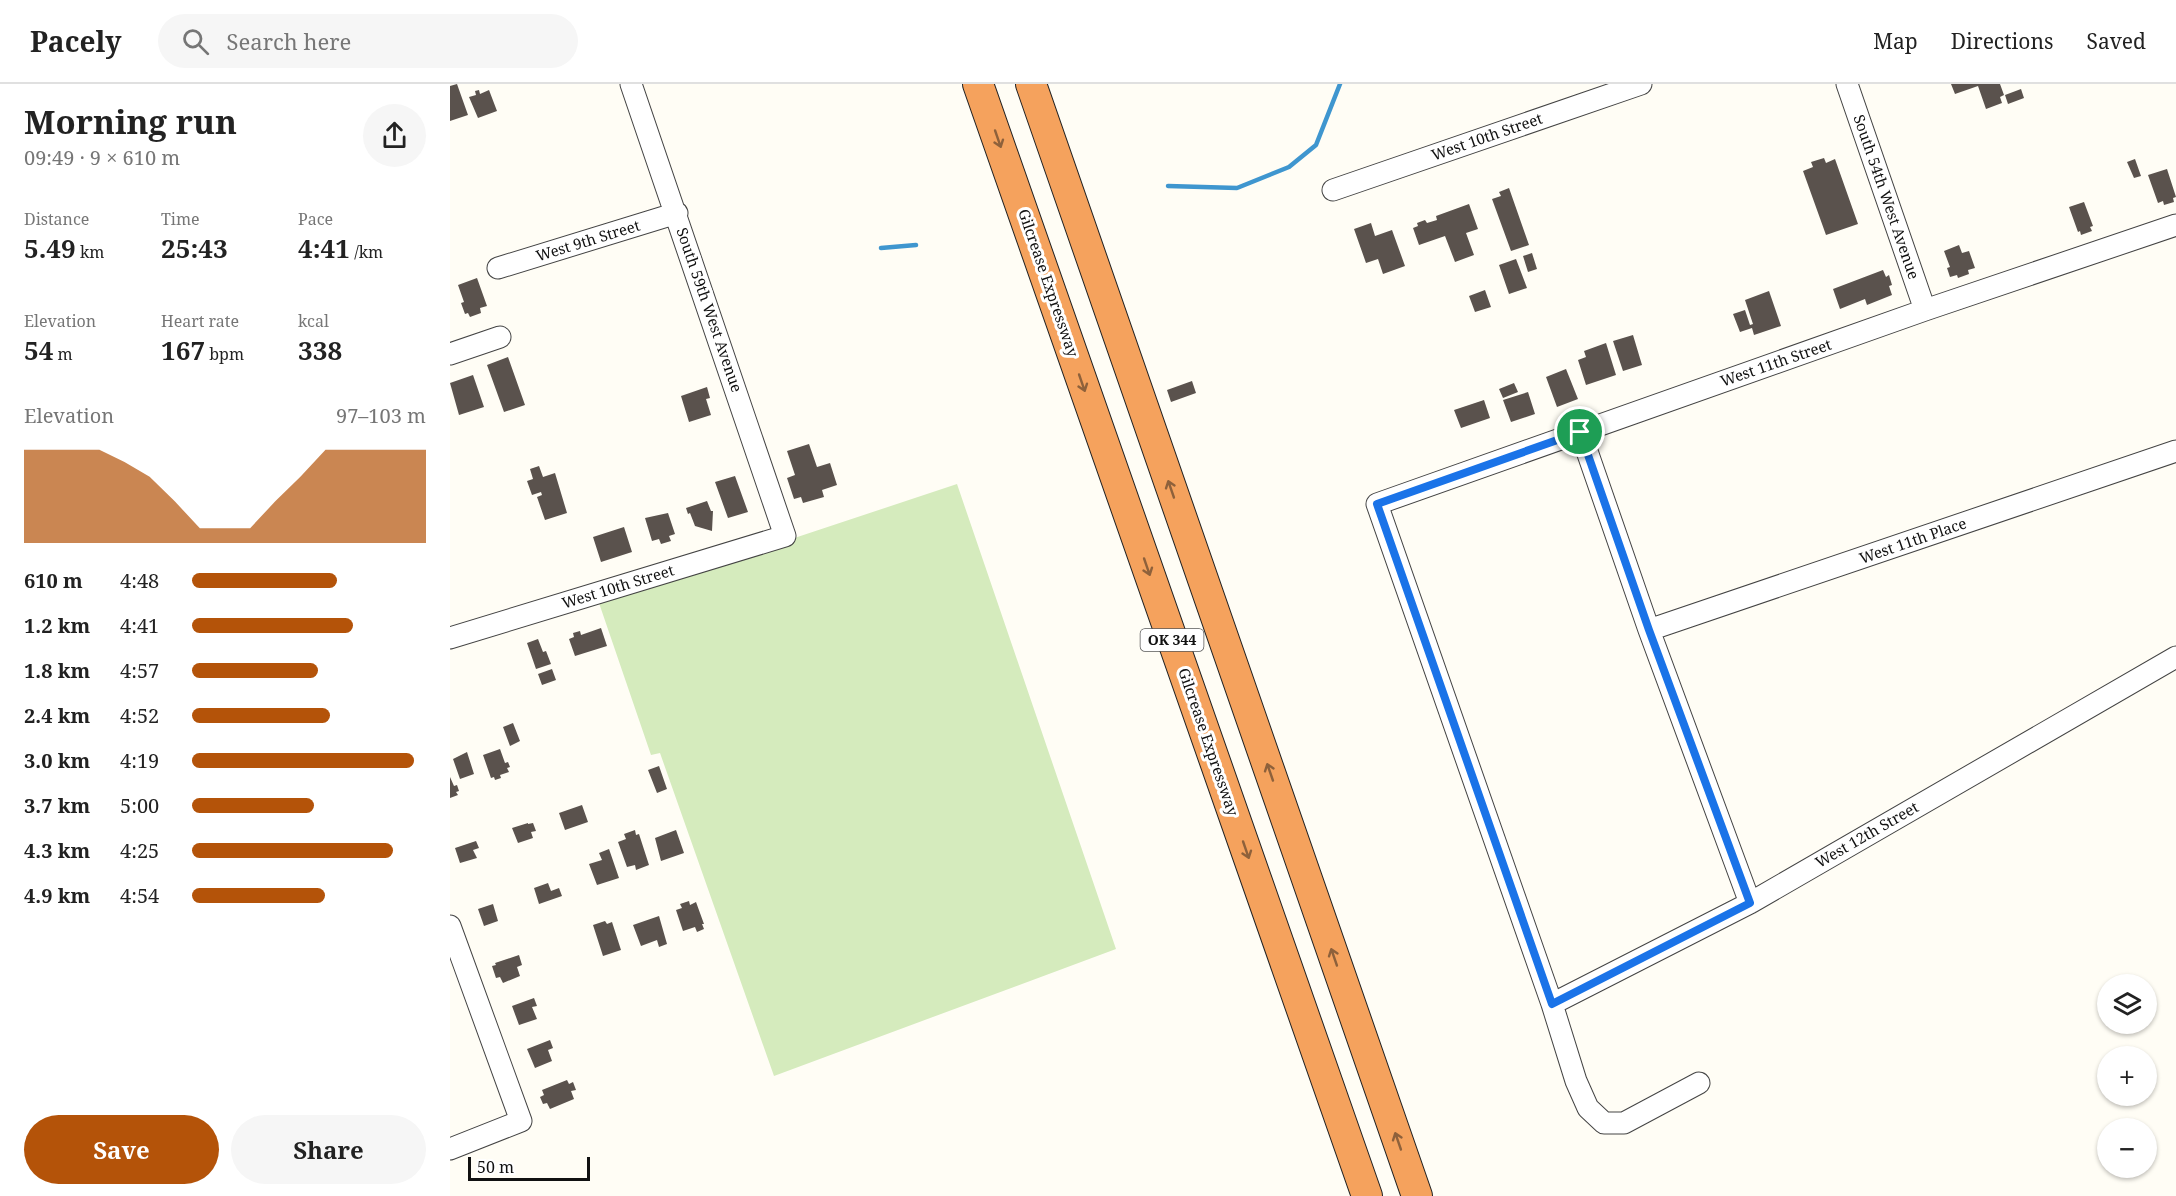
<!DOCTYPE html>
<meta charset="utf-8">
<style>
:root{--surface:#fff;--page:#f6f6f6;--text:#222;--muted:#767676;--line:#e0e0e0;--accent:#b45309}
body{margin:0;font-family:"Noto Serif",serif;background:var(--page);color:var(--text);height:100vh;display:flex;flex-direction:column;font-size:22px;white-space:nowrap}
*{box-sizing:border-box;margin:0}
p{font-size:20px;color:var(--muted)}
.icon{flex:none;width:33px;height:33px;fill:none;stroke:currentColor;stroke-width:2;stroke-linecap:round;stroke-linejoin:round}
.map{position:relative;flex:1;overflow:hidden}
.sheet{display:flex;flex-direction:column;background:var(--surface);width:450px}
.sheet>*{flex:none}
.fabs{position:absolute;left:1647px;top:890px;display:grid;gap:12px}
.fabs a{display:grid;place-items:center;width:60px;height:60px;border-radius:50%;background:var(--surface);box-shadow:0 2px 4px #0004;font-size:30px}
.scale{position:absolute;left:18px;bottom:15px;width:122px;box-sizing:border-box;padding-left:6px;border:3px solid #111;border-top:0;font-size:16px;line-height:21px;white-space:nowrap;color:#111;-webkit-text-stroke:4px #fff;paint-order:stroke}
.pin{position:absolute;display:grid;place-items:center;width:51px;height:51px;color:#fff;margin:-26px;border:3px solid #fff;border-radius:50%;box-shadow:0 2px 6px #0007}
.round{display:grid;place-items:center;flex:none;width:63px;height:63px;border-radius:32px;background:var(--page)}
.headline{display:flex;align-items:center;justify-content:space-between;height:102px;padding:0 24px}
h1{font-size:33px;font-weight:700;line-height:45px}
.figures{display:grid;grid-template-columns:repeat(3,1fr);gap:9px;height:102px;padding:6px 24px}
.figures div{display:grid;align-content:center}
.figures b{font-size:26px;font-weight:700}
.figures small{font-size:16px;font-weight:400}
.figures p{font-size:16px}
.chart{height:168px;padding:12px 24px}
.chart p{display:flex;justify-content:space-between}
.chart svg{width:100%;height:108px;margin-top:6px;fill:var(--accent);opacity:.7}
.primary-button{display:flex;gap:12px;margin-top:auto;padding:12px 24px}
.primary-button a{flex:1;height:69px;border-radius:36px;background:var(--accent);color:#fff;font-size:24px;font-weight:700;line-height:69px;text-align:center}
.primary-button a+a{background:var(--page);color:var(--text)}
ul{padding:0 24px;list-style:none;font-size:20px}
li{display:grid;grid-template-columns:96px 72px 1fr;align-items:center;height:45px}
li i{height:15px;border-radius:8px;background:var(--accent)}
header{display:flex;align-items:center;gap:36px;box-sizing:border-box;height:84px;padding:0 30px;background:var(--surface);border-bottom:2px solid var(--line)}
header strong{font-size:28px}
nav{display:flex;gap:33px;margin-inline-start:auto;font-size:21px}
.search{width:420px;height:54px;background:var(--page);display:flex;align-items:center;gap:15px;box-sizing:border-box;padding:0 21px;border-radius:33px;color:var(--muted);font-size:22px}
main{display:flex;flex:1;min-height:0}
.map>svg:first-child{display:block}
.green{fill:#d5ebbd}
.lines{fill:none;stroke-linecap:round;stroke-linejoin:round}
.stream{stroke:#3f96cf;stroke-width:4.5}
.building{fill:#5a524d}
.minor-casing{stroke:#444;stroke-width:23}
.highway-casing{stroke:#222;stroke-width:32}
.minor{stroke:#fff;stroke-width:21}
.highway{stroke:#f5a25d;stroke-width:30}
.oneway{stroke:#8e613b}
.route-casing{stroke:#fff;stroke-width:12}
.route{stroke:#1a73e8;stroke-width:8}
.labels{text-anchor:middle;stroke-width:6;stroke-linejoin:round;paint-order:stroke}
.shield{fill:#fff;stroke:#585858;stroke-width:1.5}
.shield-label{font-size:14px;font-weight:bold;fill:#111}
.street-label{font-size:15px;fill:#111;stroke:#fff}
</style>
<header>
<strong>Pacely</strong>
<div class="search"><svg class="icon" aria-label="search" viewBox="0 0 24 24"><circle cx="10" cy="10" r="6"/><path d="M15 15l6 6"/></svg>Search here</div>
<nav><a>Map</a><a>Directions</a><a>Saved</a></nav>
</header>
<main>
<section class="sheet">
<div class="headline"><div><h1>Morning run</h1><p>09:49 · 9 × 610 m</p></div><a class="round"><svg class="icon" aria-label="share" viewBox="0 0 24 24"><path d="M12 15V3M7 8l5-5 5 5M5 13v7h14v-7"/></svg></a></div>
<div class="figures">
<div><p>Distance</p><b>5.49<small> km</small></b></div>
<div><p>Time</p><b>25:43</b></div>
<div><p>Pace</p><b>4:41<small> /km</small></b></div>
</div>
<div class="figures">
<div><p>Elevation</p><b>54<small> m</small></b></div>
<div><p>Heart rate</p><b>167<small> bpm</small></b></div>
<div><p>kcal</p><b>338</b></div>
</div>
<div class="chart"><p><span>Elevation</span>97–103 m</p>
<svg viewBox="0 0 160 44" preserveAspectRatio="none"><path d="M0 44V6L10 6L20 6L30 6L40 11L50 17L60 27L70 38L80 38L90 38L100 27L110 17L120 6L130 6L140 6L150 6L160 6V44z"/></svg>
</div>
<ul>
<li><b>610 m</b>4:48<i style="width:62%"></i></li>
<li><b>1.2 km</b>4:41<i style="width:69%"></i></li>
<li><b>1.8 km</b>4:57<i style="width:54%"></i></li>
<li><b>2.4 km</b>4:52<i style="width:59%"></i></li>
<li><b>3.0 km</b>4:19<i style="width:95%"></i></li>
<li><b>3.7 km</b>5:00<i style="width:52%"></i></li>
<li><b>4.3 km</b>4:25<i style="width:86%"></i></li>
<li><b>4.9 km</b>4:54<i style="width:57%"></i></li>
</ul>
<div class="primary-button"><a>Save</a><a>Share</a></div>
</section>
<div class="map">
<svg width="1726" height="1112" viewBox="0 0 1726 1112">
<rect width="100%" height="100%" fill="#fffdf5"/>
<path class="green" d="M 507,400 L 666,865 L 324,992 L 210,669 L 201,671 L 149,519 Z"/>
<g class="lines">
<path class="stream" d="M 718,102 L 787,104 L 839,83 L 866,61 L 890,0
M 431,164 L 466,161"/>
</g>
<path class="building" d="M 7,0 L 18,31 L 0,37 L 0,2 Z
M 1501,0 L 1550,0 L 1554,11 L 1550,13 L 1552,19 L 1536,25 L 1528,2 L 1505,10 Z
M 1571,5 L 1574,14 L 1558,20 L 1555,11 Z
M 29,6 L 30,10 L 39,6 L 47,27 L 28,34 L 19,13 L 26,11 L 25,7 Z
M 1374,74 L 1376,79 L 1385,75 L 1408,140 L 1376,151 L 1353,87 L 1363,83 L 1361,78 Z
M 1685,75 L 1691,92 L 1684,94 L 1677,78 Z
M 1717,85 L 1726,113 L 1723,114 L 1724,118 L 1714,121 L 1713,117 L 1708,119 L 1698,91 Z
M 1059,104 L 1079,161 L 1061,167 L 1042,115 L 1051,112 L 1049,108 Z
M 1634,118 L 1643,142 L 1640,143 L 1642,147 L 1631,151 L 1630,147 L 1628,148 L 1619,123 Z
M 1019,120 L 1028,145 L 1016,149 L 1024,171 L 1005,178 L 995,152 L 969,161 L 963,144 L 968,142 L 967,139 L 975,136 L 977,139 L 987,136 L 986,132 Z
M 921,139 L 925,152 L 942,146 L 955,182 L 933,190 L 928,175 L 916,179 L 904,145 Z
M 1509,161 L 1512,169 L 1519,167 L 1525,184 L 1518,186 L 1519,190 L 1508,194 L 1507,191 L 1500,193 L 1497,184 L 1500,183 L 1494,167 Z
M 1082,169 L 1087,185 L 1078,188 L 1073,172 Z
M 1066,175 L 1077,204 L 1059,210 L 1049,181 Z
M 1433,186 L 1436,193 L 1439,191 L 1442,201 L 1439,202 L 1442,211 L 1417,221 L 1415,215 L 1390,225 L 1383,205 Z
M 27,194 L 37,222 L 30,224 L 31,229 L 20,233 L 18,229 L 15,230 L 11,219 L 14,218 L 8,201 Z
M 1035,206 L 1041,223 L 1025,228 L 1019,212 Z
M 1319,207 L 1331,242 L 1304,251 L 1302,244 L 1290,248 L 1283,230 L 1295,226 L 1300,241 L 1303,240 L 1295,216 Z
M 1183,251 L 1192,281 L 1173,287 L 1163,257 Z
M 1156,259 L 1166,291 L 1136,301 L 1128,276 L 1136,273 L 1134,267 Z
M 58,273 L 75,321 L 54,328 L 37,281 Z
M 1116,285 L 1128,315 L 1107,323 L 1096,293 Z
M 23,291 L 34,323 L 9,331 L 0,299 Z
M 742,297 L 746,309 L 721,318 L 717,306 Z
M 1064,299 L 1068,308 L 1053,314 L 1049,305 Z
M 257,303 L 260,314 L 256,315 L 261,331 L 239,338 L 231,312 Z
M 1078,308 L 1085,330 L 1061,338 L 1053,316 Z
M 1034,316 L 1040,334 L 1011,344 L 1004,326 Z
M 359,360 L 367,383 L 380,379 L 387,401 L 372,406 L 374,413 L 353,419 L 351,413 L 344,415 L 337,394 L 345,391 L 337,367 Z
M 89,382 L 93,393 L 105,389 L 117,429 L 95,436 L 87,413 L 92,411 L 91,408 L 82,411 L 77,397 L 83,395 L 80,385 Z
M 285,392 L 298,428 L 278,434 L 265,398 Z
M 257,417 L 261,427 L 263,427 L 262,447 L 245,442 L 240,429 L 238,430 L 236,424 Z
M 218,429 L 225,450 L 219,452 L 221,457 L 211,460 L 209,455 L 202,457 L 195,434 Z
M 174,443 L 182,468 L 151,478 L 143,453 Z
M 151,544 L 157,562 L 125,572 L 119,555 L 124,553 L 123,549 L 130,547 L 131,551 Z
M 88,555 L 93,568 L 96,567 L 101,580 L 86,585 L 77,559 Z
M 102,585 L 106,596 L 92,601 L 88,590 Z
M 63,639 L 70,657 L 60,662 L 53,643 Z
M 50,665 L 55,679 L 58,678 L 60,683 L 57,684 L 59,688 L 50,691 L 51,694 L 45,696 L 44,693 L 41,694 L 33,671 Z
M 17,668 L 24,690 L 10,695 L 3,675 Z
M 209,682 L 217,705 L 207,709 L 198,686 Z
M 0,693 L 4,702 L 7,701 L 9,707 L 6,708 L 8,711 L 0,714 Z
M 132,721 L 138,738 L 115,746 L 109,729 Z
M 78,739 L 78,740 L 83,739 L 86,747 L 81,748 L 83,754 L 68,759 L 62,744 Z
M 185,746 L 186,751 L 189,750 L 199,781 L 186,786 L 185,781 L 177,783 L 168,758 L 176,755 L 174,750 Z
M 226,746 L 234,769 L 211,777 L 205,754 Z
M 26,757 L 29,764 L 23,766 L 27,774 L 10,779 L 5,764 Z
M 159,765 L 169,794 L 147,801 L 139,780 L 152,776 L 149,769 Z
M 98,799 L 101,807 L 109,804 L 112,812 L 89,820 L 84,804 Z
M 239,817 L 240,821 L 246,818 L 254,840 L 252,840 L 254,845 L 247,848 L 245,843 L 233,847 L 226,826 L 232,824 L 230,820 Z
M 43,820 L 48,837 L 34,842 L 28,825 Z
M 209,832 L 217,860 L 209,863 L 207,856 L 191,862 L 183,841 Z
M 155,837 L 157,840 L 162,838 L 171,866 L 153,872 L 143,841 Z
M 69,871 L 72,881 L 67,883 L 70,892 L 53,899 L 50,893 L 46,894 L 42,882 L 46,881 L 45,879 Z
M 84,914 L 87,922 L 82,923 L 87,935 L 69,941 L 62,922 Z
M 100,956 L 103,964 L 98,966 L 102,977 L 85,984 L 77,965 Z
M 117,996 L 119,1000 L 123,998 L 126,1006 L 121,1007 L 124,1015 L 100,1025 L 97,1019 L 93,1020 L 90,1013 L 94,1011 L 92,1006 Z"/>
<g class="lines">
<g class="minor-casing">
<path id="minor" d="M 1397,0 L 1475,226
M 883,106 L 1191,0
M 48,184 L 227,129
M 0,270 L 50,253
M 1130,347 L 1199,546 L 1300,819
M 1199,546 L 1726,367
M 0,554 L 335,452 L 181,0
M 0,842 L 71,1037 L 0,1065
M 1102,920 L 1300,819 L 1726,573
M 1249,999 L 1174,1039 L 1154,1039 L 1138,1024 L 1126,997 L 1102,920 L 927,420 L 1475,226 L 1726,141"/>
</g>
<g class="highway-casing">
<path id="highway" d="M 528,0 L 917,1112
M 581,0 L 967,1112"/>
</g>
<use href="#minor" class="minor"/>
<use href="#highway" class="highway"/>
</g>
<defs><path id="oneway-shaft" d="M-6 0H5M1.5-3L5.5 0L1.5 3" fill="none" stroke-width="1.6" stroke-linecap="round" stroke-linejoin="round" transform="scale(1.5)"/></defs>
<g class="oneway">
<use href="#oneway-shaft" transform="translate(548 55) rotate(71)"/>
<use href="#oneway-shaft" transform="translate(632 299) rotate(71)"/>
<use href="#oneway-shaft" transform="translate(721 405) rotate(-109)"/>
<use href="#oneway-shaft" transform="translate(697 483) rotate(71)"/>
<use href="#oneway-shaft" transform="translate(820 688) rotate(-109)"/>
<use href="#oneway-shaft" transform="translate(796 766) rotate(71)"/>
<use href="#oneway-shaft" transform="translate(884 873) rotate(-109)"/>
<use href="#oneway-shaft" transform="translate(948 1057) rotate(-109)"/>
</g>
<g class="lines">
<g class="route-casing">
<path id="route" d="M 1130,348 L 1199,546 L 1300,819 L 1102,920 L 927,420 Z"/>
</g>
<use href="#route" class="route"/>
</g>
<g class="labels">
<rect class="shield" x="690.5" y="545" width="63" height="22" rx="4.5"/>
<g class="shield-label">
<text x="722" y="561">OK 344</text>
</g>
<g class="street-label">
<text transform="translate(1037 53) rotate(-19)" y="5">West 10th Street</text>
<text transform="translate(1436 113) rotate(71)" y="5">South 54th West Avenue</text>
<text transform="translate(138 157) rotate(-17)" y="5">West 9th Street</text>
<text transform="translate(598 199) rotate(71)" y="5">Gilcrease Expressway</text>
<text transform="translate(259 226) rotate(71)" y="5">South 59th West Avenue</text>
<text transform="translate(1326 279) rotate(-19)" y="5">West 11th Street</text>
<text transform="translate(1463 457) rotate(-19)" y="5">West 11th Place</text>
<text transform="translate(168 503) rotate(-17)" y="5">West 10th Street</text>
<text transform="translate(758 658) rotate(71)" y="5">Gilcrease Expressway</text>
<text transform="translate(1417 751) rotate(-30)" y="5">West 12th Street</text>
</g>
</g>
</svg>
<div class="fabs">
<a><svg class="icon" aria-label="layers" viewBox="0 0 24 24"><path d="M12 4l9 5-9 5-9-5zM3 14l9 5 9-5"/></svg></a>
<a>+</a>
<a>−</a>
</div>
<div class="scale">50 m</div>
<div class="pin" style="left:1130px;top:348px;background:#1e9e55"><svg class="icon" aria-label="arrive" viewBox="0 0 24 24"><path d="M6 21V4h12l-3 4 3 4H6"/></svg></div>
</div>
</main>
